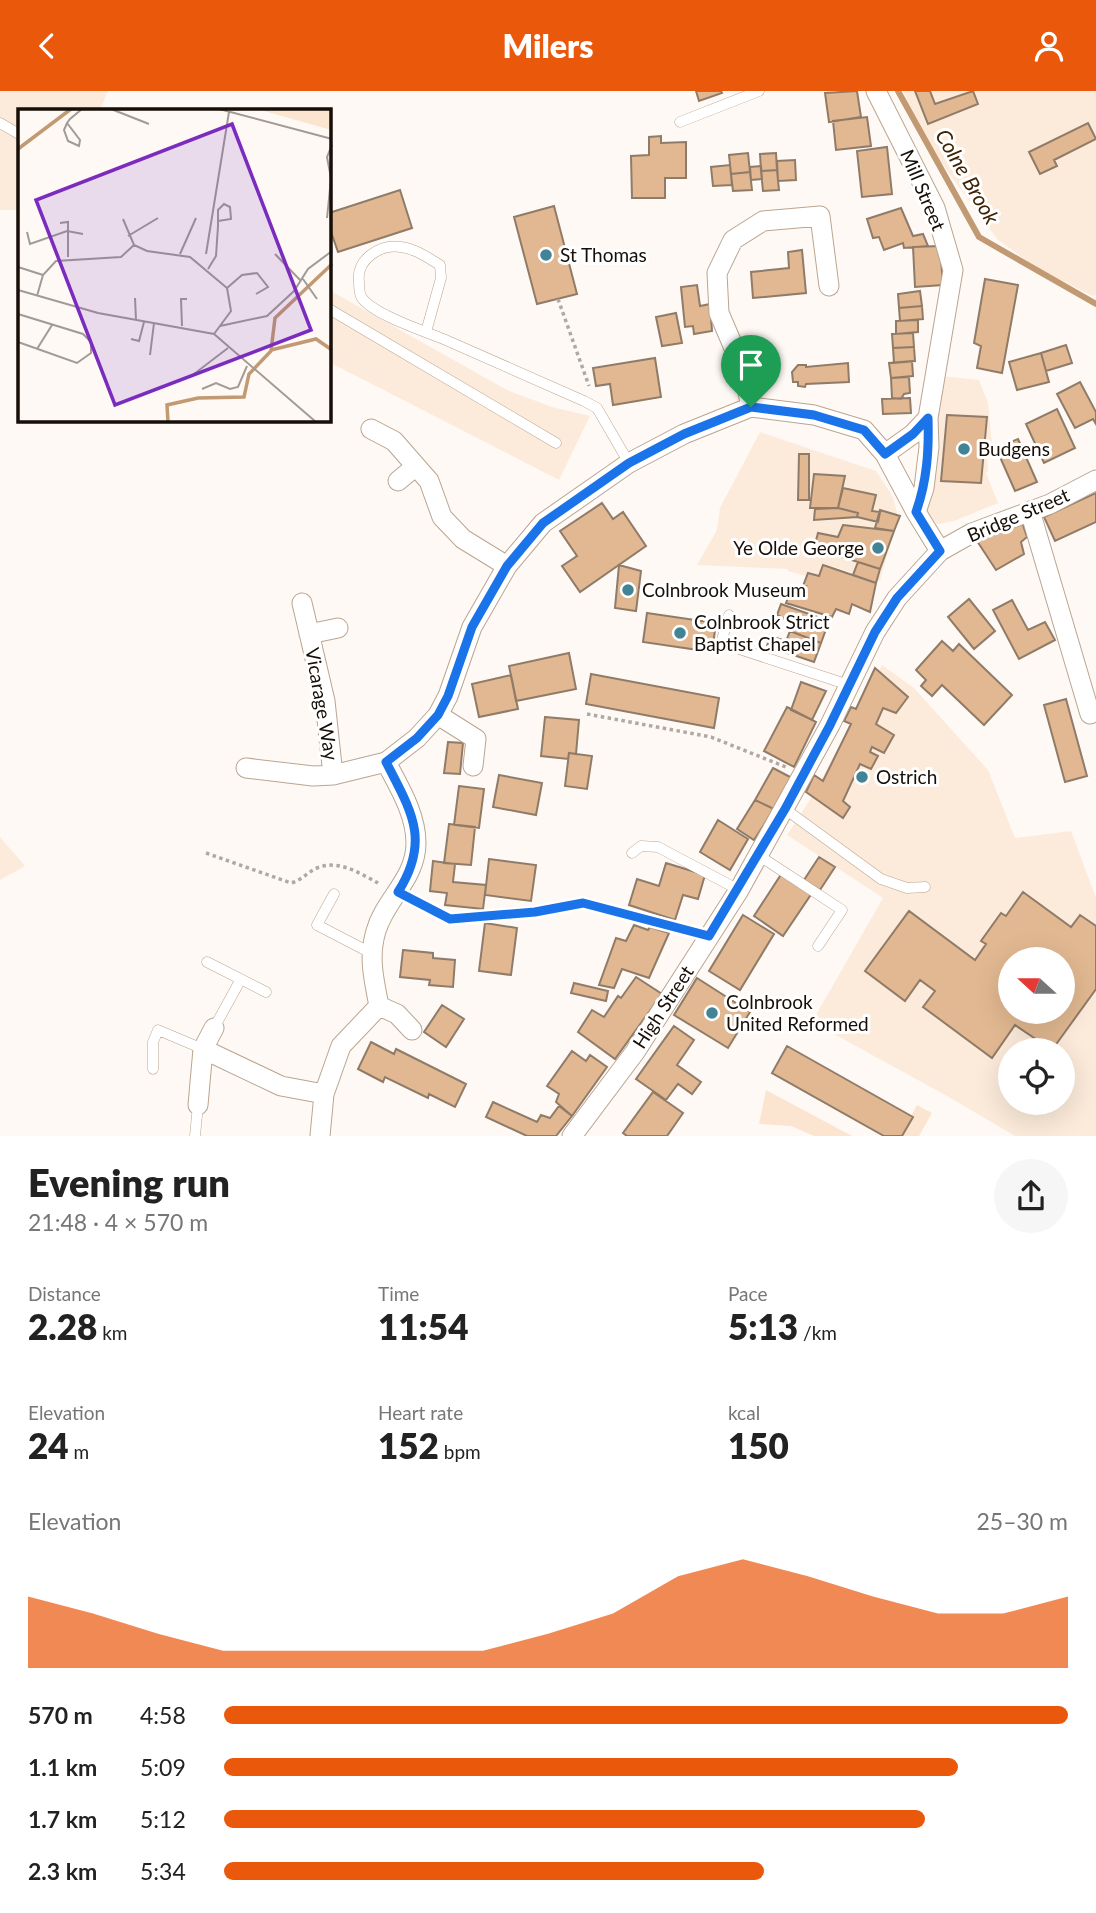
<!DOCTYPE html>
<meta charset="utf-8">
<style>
:root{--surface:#fff;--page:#f6f6f6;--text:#222;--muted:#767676;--accent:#ea580c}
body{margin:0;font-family:Lato,sans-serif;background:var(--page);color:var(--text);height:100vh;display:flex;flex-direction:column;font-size:26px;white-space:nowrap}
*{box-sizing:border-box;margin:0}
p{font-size:23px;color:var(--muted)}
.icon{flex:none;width:38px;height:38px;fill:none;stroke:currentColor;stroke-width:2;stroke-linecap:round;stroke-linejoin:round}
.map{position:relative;height:1045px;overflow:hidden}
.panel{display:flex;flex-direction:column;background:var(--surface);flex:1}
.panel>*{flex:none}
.needle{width:46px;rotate:291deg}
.buttons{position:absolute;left:998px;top:856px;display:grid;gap:14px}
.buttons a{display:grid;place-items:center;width:77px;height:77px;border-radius:50%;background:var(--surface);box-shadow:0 7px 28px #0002;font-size:35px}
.pin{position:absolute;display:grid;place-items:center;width:60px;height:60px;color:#fff;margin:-72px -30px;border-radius:50% 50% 50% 0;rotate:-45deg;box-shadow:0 0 7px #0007}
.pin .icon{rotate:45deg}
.round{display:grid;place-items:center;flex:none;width:74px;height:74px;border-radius:37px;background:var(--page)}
.head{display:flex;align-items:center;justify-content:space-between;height:119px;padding:0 28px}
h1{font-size:38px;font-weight:800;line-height:52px}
.stats{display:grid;grid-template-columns:repeat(3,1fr);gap:10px;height:119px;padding:7px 28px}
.stats div{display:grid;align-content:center}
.stats b{font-size:35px;font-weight:800}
.stats small{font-size:19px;font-weight:400}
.stats p{font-size:19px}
.chart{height:196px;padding:14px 28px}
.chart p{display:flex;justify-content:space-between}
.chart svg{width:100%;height:126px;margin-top:7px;fill:var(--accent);opacity:.7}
ul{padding:0 28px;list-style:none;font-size:23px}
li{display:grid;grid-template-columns:112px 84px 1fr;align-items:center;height:52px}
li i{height:18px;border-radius:9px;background:var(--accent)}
header{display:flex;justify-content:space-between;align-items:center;height:91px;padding:0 28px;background:var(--accent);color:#fff;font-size:32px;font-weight:800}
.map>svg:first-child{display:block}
.built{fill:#fcebda;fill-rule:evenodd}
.green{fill:#fce5d0}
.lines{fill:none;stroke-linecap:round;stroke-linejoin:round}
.stream{stroke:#c19972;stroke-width:6}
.building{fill:#e1b891;stroke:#907b68;stroke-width:2;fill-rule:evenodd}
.lane-casing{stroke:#baa590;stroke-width:11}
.street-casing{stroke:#baa590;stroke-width:21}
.path{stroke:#afa9a4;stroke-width:3.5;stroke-dasharray:3.5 3.5;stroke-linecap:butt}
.lane{stroke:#fff;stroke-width:10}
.street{stroke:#fff;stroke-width:19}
.route-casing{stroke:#fff;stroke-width:14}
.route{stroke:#1a73e8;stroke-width:9}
.poi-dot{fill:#428495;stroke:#fff;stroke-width:2.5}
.labels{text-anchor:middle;stroke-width:6;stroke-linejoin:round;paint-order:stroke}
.street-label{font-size:19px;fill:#160e07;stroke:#fff}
.poi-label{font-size:19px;fill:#160e07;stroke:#fff;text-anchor:start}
.water-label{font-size:21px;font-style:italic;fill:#3e2302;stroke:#fff}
.inset-river{fill:none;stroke:#c19972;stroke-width:3.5}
.inset-road{fill:none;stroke:#a19b96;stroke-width:2}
.view{fill:#7b2cbf;fill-opacity:0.15;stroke:#7b2cbf;stroke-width:3.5}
.inset-edge{fill:none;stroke:#160e07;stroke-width:3.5}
</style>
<header><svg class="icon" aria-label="back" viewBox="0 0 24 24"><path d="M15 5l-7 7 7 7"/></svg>Milers<svg class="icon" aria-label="person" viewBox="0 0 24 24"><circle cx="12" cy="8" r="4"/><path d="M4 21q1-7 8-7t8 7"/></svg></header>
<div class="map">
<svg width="1096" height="1045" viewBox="0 0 1096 1045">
<rect width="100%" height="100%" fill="#fef9f5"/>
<path class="built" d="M 0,0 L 108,0 L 100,19 L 19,19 L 19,119 L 0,119 Z
M 903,0 L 1096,0 L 1096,204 L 1092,205 L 1037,177 L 998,149 L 940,70 L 924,52 Z
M 329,199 L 507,299 L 552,316 L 590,325 L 559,389 L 329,271 Z
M 940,285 L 979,289 L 988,312 L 993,364 L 987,366 L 988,380 L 986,382 L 998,412 L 954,430 L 937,433 L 927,420 L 929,339 Z
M 760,341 L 876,380 L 893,406 L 898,426 L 880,490 L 827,474 L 821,489 L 788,480 L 788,478 L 697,474 L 717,439 L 720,417 Z
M 882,574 L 914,597 L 988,679 L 1015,747 L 1071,740 L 1096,807 L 1096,1045 L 1015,1045 L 947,1005 L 812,931 L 883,807 L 787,744 L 813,704 ZM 1010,868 L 1062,868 L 1062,920 L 1010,920 ZM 1010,959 L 1062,959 L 1062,1012 L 1010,1012 Z
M 0,746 L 25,775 L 0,789 Z"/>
<path class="green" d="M 766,999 L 852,1045 L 814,1045 L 791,1035 L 759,1033 Z
M 917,1014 L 932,1022 L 919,1045 L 900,1045 Z"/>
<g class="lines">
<path class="stream" d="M 898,0 L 979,146 L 1096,213"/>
</g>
<path class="building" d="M 696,0 L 721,0 L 722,2 L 699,10 Z
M 857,0 L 861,26 L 829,31 L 825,2 Z
M 915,0 L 930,0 L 935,13 L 973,0 L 978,13 L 928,33 Z
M 867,26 L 871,55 L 836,59 L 833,30 Z
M 1088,32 L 1096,48 L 1054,69 L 1057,75 L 1040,83 L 1029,61 Z
M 661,45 L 661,52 L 686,51 L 686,87 L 665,87 L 665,107 L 632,107 L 631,65 L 649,64 L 649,46 Z
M 887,56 L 892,103 L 862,106 L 857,60 Z
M 748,62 L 750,81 L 731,83 L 729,64 Z
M 776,62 L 777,79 L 761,80 L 760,63 Z
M 795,69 L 796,89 L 778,90 L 777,70 Z
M 730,74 L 732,94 L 713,95 L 711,76 Z
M 761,75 L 762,88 L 751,89 L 750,76 Z
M 777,79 L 779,99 L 763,100 L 761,80 Z
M 750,81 L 752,99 L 733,100 L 731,83 Z
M 400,99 L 412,137 L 338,161 L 329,135 L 329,122 Z
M 554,115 L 577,203 L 537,213 L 514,126 Z
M 901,117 L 913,145 L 923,143 L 928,155 L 904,157 L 903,152 L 884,159 L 879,146 L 873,147 L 867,128 Z
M 940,155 L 943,194 L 915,196 L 913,156 Z
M 802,159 L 806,202 L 753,207 L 751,181 L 789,177 L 788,161 Z
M 985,188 L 1018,194 L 1002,282 L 977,277 L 981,255 L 974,252 Z
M 697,194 L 700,215 L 710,213 L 712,240 L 694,243 L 693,235 L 685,236 L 681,196 Z
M 920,200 L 922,215 L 899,217 L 898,203 Z
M 922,215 L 923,228 L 900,230 L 899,217 Z
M 676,222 L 682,252 L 662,255 L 656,226 Z
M 918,229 L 918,241 L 896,243 L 896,230 Z
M 913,242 L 914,256 L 893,257 L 892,243 Z
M 1066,254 L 1072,272 L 1046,280 L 1041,262 Z
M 914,256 L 915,270 L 894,272 L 893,257 Z
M 1041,262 L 1049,291 L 1017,299 L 1009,271 Z
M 655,267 L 661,306 L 613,314 L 610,293 L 596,295 L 593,277 Z
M 912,270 L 913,285 L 891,287 L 889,272 Z
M 848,272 L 849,291 L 806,293 L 805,296 L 798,295 L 798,291 L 793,291 L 792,281 L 798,274 L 806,274 L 806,276 Z
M 909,286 L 910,302 L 904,303 L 901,308 L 892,307 L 891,287 Z
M 1080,291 L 1096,321 L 1096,333 L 1093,328 L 1075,337 L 1057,303 Z
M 910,307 L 911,322 L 883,323 L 882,308 Z
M 1057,318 L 1075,357 L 1044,372 L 1026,333 Z
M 947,324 L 987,326 L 981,392 L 941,390 Z
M 1018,348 L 1037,391 L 1015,400 L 996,357 Z
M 799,363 L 809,363 L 809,409 L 798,409 Z
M 814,383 L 845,385 L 838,417 L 810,417 Z
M 843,397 L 876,404 L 872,420 L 880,421 L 878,431 L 857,426 L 858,422 L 838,417 Z
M 1096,402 L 1096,431 L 1055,450 L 1044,426 Z
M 602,412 L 613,428 L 623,421 L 646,455 L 580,501 L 562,475 L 577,465 L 560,440 Z
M 838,417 L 858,422 L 857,426 L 814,429 L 815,418 Z
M 880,419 L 900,425 L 894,440 L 875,437 Z
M 1021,428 L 1027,446 L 1021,451 L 1024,463 L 996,479 L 977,450 Z
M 843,434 L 894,440 L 880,478 L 814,457 L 818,442 L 838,446 Z
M 858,471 L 880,478 L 876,492 L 853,484 Z
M 619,474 L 641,480 L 636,520 L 615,517 Z
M 823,474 L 876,492 L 870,521 L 852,513 L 849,523 L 836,518 L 832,526 L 786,512 L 789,504 L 785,502 L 787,495 L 804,500 L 806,495 L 803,495 L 808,482 L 819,485 Z
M 969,508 L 995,540 L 974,558 L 948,526 Z
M 1012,509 L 1028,539 L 1045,531 L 1055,549 L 1019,568 L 993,519 Z
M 781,513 L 829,530 L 821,552 L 790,540 L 792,532 L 777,524 Z
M 647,522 L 716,532 L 712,561 L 643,551 Z
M 790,540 L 821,552 L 814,571 L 767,555 L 770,545 L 786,550 Z
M 942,550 L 953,560 L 959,553 L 1012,604 L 984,634 L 942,594 L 932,605 L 921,595 L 926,589 L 916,579 Z
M 569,562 L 576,598 L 516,610 L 509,575 Z
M 875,577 L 908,606 L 896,622 L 883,617 L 876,633 L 894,644 L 884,662 L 872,656 L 870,661 L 878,665 L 871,678 L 860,673 L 843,710 L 850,716 L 843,727 L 806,701 L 814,684 L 823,690 L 851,633 L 844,630 L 851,616 L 856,618 Z
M 591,583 L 719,607 L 714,637 L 586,613 Z
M 511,584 L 518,618 L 479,626 L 472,593 Z
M 801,591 L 826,600 L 812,629 L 791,619 Z
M 1066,608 L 1087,685 L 1065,691 L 1044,614 Z
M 787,616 L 816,631 L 794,676 L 764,660 Z
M 545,626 L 579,629 L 576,663 L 569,662 L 568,668 L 541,665 Z
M 448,651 L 463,652 L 460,683 L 444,682 Z
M 569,662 L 592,665 L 587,698 L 565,695 Z
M 773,677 L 792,687 L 774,718 L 755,709 Z
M 499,684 L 542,692 L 536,724 L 493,716 Z
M 459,695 L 484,698 L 479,737 L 454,734 Z
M 755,709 L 774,718 L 754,749 L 737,738 Z
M 718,729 L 748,748 L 730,779 L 700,761 Z
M 449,733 L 475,736 L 471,774 L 444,772 Z
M 819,766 L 835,776 L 820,799 L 804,789 Z
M 489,768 L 536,774 L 531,810 L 485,804 Z
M 433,770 L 455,773 L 453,791 L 486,794 L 483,818 L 445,814 L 447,802 L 430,800 Z
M 666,772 L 705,784 L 698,808 L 683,804 L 675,829 L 629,814 L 637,788 L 659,795 Z
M 782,782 L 812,802 L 783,845 L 754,825 Z
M 1023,801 L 1071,836 L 1080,824 L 1096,835 L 1096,898 L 1052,959 L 1015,934 L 992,967 L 923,916 L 935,900 L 920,889 L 905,910 L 865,880 L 909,820 L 975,869 L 986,853 L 981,850 L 1001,822 L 1006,825 ZM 1010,868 L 1062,868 L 1062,920 L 1010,920 Z
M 743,824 L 774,843 L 740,899 L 709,880 Z
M 485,832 L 517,837 L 511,884 L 479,880 Z
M 634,834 L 648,839 L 650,836 L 669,842 L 649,887 L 622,878 L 614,897 L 599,894 L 616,847 L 626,850 Z
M 403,859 L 433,862 L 433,867 L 455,869 L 453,896 L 429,894 L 430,889 L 400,886 Z
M 636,886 L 662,903 L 615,968 L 578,941 L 592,919 L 604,926 L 618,905 L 621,907 Z
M 697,887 L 750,921 L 728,957 L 674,924 Z
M 574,892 L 608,900 L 606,910 L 571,902 Z
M 442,914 L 464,928 L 446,956 L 424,941 Z
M 674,935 L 694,949 L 677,974 L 701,991 L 692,1003 L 678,993 L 666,1009 L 636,988 Z
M 371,951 L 394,963 L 396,958 L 466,993 L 455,1016 L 429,1003 L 428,1007 L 385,986 L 383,991 L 358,978 Z
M 787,955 L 913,1026 L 902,1045 L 884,1045 L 772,982 Z
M 572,960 L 586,970 L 590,964 L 607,976 L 572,1025 L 556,1011 L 559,1003 L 547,995 Z
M 653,1001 L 683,1022 L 667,1045 L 627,1045 L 623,1042 Z
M 493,1011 L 537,1031 L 541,1024 L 550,1027 L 559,1015 L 572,1025 L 556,1045 L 527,1045 L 486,1026 Z"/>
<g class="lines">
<g class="lane-casing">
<path id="lane" d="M 680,31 L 759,0
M 0,32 L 19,43
M 329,218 L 556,352
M 426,241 L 441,187 L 440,174 C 428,167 416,158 401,156 C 380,153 356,168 359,191 C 359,196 359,203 362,207 C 374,224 427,241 448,250 L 584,310 L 597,317 L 629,372
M 729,524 L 721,552 L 849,594
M 785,718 L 881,788 L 907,797 L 925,796
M 632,762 L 641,755 L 658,756 L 739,799
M 758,764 L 842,819 L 818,855
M 334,803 L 317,834 L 371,862
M 207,871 L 266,901
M 214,937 L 241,888
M 153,978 L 153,951 L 158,939 L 203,958
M 195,1045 L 198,1014"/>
</g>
<g class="street-casing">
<path id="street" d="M 876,0 L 935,117 L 953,179 L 928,327 L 929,356 L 924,397 L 916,421
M 751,316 L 743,278 L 719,222 L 717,182 L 733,149 L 763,130 L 820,125 L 829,195
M 371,338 L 394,350 L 429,390 L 442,426 L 463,448 L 507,475
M 885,363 L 913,343 L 928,327
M 398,390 L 416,375
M 1030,420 L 1090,623
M 302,512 L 325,610 L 333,684
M 309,543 L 338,537
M 438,624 L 476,648 L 473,675
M 246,677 L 313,685 L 333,684 L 386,671 L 417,647 L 438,624 L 448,605 L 472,536 L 507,475 L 543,432 L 629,372 L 684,343 L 751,316 L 814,324 L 864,339 L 885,363 L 916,421 L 940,460
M 379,915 L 397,923 L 412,939
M 203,958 L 281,995 L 324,1003
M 198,1014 L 203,958 L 214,937
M 320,1045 L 324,1003 L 341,955 L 379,915 C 374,889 368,866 376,840 C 385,808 416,788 416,752 C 416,723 399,696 386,671
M 572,1045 L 635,961 L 739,799 L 830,634 L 875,541 L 897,507 L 940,460 L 972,442 L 1050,413 L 1096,389"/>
</g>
<path class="path" d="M 558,208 L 589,295
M 587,623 L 711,646 L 786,676
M 206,762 L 291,792 C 303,789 309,779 320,776 C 340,769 361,783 378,792
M 413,809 L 450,828 L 535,821 L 583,812 L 690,840"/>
<use href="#lane" class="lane"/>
<use href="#street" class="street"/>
</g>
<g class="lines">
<g class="route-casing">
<path id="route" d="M 751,316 L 814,324 L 864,339 L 885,363 L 913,343 L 928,327 C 929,360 927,390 916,421 L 940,460 L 897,507 L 875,541 L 830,634 L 785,718 L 709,845 L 583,812 L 535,821 L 450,828 L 398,801 C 431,749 411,720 386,671 L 417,647 L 438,624 L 448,605 L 472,536 L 507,475 L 543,432 L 629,372 L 684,343 Z"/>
</g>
<use href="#route" class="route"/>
</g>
<g class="poi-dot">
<circle cx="546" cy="164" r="7"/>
<circle cx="964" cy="358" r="7"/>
<circle cx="878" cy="457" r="7"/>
<circle cx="628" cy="499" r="7"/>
<circle cx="680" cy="542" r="7"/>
<circle cx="862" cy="686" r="7"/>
<circle cx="712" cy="922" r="7"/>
</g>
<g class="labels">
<g class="street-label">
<text transform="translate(923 99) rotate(67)" y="7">Mill Street</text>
<text transform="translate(1018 424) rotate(-23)" y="7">Bridge Street</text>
<text transform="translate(322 613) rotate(80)" y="7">Vicarage Way</text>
<text transform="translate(663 916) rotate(-57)" y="7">High Street</text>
</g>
<g class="poi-label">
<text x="560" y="171">St Thomas</text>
<text x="978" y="365">Budgens</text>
<text x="864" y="464" text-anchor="end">Ye Olde George</text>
<text x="642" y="506">Colnbrook Museum</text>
<text x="694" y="538">Colnbrook Strict<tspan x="694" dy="22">Baptist Chapel</tspan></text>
<text x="876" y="693">Ostrich</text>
<text x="726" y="918">Colnbrook<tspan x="726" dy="22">United Reformed</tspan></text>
</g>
<g class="water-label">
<text transform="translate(967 86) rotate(60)" y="7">Colne Brook</text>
</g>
</g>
<g transform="translate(18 18)">
<rect width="313" height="313" fill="#fef9f5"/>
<path d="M 239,0 L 313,0 L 313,21 Z" fill="#fce5d0"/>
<path class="inset-river" d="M 0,40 L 53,0M 253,241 L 298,230 L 314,241M 150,313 L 149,296 L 180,289 L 226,288 L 231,265 L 253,242 L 257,209 L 314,155"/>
<path class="inset-road" d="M 93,0 L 131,15M 201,0 L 314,30M 49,14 L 62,31 L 61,37 L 50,32 L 46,21 L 49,14 L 52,10 L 64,0M 313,69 L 309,48 L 314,36M 309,109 L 313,70M 105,110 L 116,136 L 129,142 L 172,148 L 209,179 L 213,202 L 196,225M 42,114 L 50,113 L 50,148M 9,123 L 12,135 L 49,122 L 65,125M 110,127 L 140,109M 162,145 L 178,109M 188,145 L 211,3M 257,145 L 283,172M 0,158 L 25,166M 190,160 L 198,147 L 200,117 L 200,101 L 206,95 L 212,98 L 213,110 L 200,112M 285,170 L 299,190M 209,179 L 224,166 L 239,164 L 250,178 L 238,185M 0,181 L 80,204 L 196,225 L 298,313M 19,187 L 25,166 L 38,152 L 103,148 L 116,136M 117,189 L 118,211M 0,205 L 65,225 L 73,233 L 73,244 L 59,254 L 0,233M 164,217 L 163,190 L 169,190M 202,217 L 249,207 L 276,182 L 290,160 L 314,142M 113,230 L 121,232 L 126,213M 19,240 L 34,216M 132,246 L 136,214M 176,265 L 210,239M 184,280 L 198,274 L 212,280 L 220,278 L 229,257"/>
<path class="view" d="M 214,15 L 293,221 L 97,296 L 18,91 Z"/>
<rect width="313" height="313" class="inset-edge"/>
</g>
</svg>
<div class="buttons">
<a><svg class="needle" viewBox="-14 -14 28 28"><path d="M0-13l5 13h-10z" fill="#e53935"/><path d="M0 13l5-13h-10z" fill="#767676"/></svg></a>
<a><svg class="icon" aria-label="locate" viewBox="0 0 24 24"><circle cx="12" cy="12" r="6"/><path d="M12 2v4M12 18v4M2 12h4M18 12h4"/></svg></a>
</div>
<div class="pin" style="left:751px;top:316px;background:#1e9e55"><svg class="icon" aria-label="arrive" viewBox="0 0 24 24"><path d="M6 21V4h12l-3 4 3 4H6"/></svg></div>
</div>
<section class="panel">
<div class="head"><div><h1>Evening run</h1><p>21:48 · 4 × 570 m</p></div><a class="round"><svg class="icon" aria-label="share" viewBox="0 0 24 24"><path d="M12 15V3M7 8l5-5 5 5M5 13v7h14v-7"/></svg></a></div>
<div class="stats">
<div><p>Distance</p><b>2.28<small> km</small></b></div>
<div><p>Time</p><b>11:54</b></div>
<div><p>Pace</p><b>5:13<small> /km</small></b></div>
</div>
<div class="stats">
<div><p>Elevation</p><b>24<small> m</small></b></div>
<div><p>Heart rate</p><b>152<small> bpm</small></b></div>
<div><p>kcal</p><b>150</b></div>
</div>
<div class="chart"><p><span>Elevation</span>25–30 m</p>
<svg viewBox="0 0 160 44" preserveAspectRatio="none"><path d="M0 44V19L10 25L20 32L30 38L40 38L50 38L60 38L70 38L80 32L90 25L100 12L110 6L120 12L130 19L140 25L150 25L160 19V44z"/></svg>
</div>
<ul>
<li><b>570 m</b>4:58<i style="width:100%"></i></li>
<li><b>1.1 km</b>5:09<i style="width:87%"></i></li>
<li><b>1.7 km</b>5:12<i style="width:83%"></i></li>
<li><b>2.3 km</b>5:34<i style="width:64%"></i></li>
</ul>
</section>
